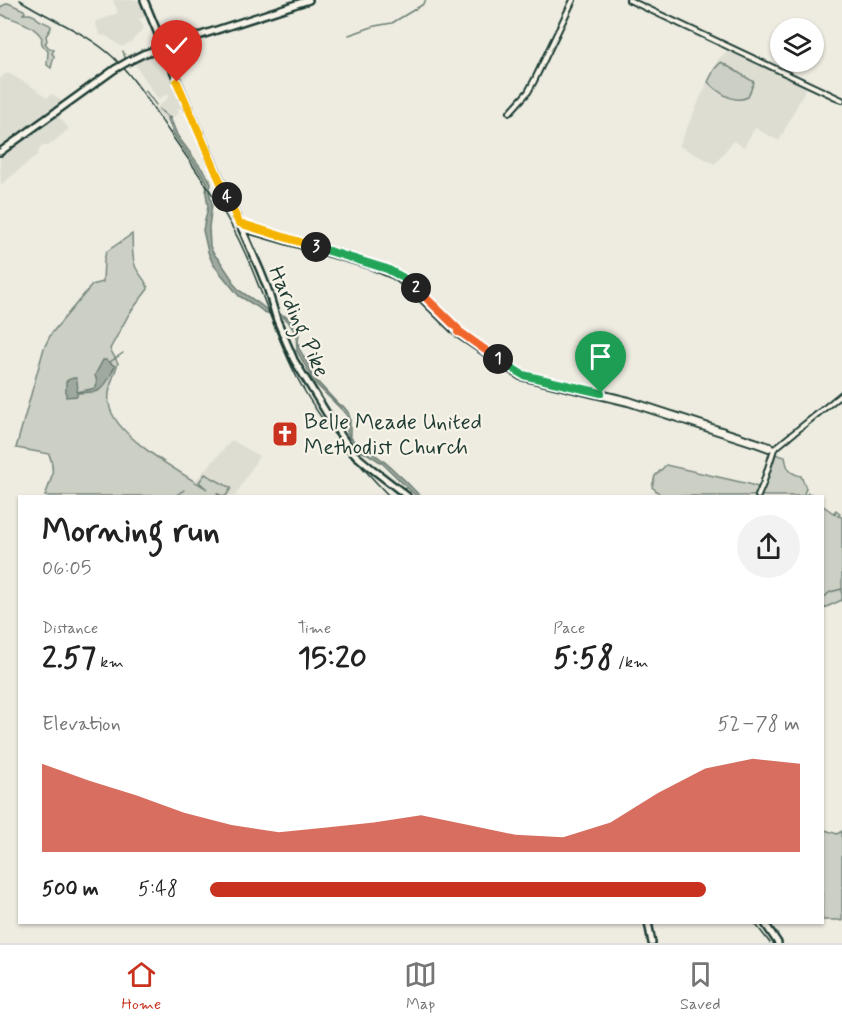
<!DOCTYPE html>
<meta charset="utf-8">
<style>
:root{--surface:#fff;--page:#f2f2f2;--text:#222;--muted:#767676;--line:#e0e0e0;--accent:#c8321e}
body{margin:0;font-family:Mynerve,sans-serif;background:var(--page);color:var(--text);height:100vh;display:flex;flex-direction:column;font-size:22px;white-space:nowrap}
*{box-sizing:border-box;margin:0}
p{font-size:20px;color:var(--muted)}
.icon{flex:none;width:33px;height:33px;fill:none;stroke:currentColor;stroke-width:2;stroke-linecap:round;stroke-linejoin:round}
.map{position:relative;flex:1;overflow:hidden}
.sheet{position:absolute;left:18px;top:495px;width:806px;height:429px;display:flex;flex-direction:column;background:var(--surface);border-radius:0px;box-shadow:0 2px 4px #0004}
.sheet>*{flex:none}
.tools{position:absolute;left:770px;top:18px;display:grid;gap:12px}
.tools a{display:grid;place-items:center;width:54px;height:54px;border-radius:50%;background:var(--surface);box-shadow:0 2px 4px #0004;font-size:30px}
.pin{position:absolute;display:grid;place-items:center;width:51px;height:51px;color:#fff;margin:-62px -26px;border-radius:50% 50% 50% 0;rotate:-45deg;box-shadow:0 0 6px #0007}
.pin .icon{rotate:45deg}
.km{position:absolute;width:30px;height:30px;margin:-15px;border-radius:50%;background:#222;color:#fff;font-size:16px;line-height:30px;text-align:center}
.round{display:grid;place-items:center;flex:none;width:63px;height:63px;border-radius:32px;background:var(--page)}
.head{display:flex;align-items:center;justify-content:space-between;height:102px;padding:0 24px}
h1{font-size:33px;font-weight:700;line-height:45px}
.stats{display:grid;grid-template-columns:repeat(3,1fr);gap:9px;height:102px;padding:6px 24px}
.stats div{display:grid;align-content:center}
.stats b{font-size:30px;font-weight:700}
.stats small{font-size:16px;font-weight:400}
.stats p{font-size:16px}
.chart{height:168px;padding:12px 24px}
.chart p{display:flex;justify-content:space-between}
.chart svg{width:100%;height:108px;margin-top:6px;fill:var(--accent);opacity:.7}
ul{padding:0 24px;list-style:none;font-size:20px}
li{display:grid;grid-template-columns:96px 72px 1fr;align-items:center;height:45px}
li i{height:15px;border-radius:8px;background:var(--accent)}
.tabs{display:flex;justify-content:space-around;align-items:center;height:84px;border-top:2px solid var(--line);background:var(--surface);font-size:16px;color:var(--muted)}
.tabs a{display:grid;justify-items:center;gap:3px}
.tabs .active{color:var(--accent)}
.map>svg:first-child{display:block}
.built{fill:#ddddd2}
.green{fill:#cccfc4;stroke:#76867c;stroke-width:1.5}
.water{fill:#9fa99f;stroke:#6c7e74;stroke-width:1.5}
.lines{fill:none;stroke-linecap:round;stroke-linejoin:round}
.stream{stroke:#6c7e74;stroke-width:1.5}
.secondary-casing{stroke:#1f3d34;stroke-width:8}
.primary-casing{stroke:#1f3d34;stroke-width:10}
.secondary{stroke:#f7f3e8;stroke-width:4}
.primary{stroke:#f7f3e8;stroke-width:5}
.rail{stroke:#1f3d34;stroke-width:1.5}
.primary-bridge-casing{stroke:#1f3d34;stroke-width:10;stroke-linecap:butt}
.primary-bridge{stroke:#f7f3e8;stroke-width:5}
.split-1-casing{stroke:#fff;stroke-width:12}
.split-2-casing{stroke:#fff;stroke-width:12}
.split-3-casing{stroke:#fff;stroke-width:12}
.split-4-casing{stroke:#fff;stroke-width:12}
.split-5-casing{stroke:#fff;stroke-width:12}
.split-1{stroke:#22a559;stroke-width:8}
.split-2{stroke:#f0652b;stroke-width:8}
.split-3{stroke:#22a559;stroke-width:8}
.split-4{stroke:#f5b400;stroke-width:8}
.split-5{stroke:#f5b400;stroke-width:8}
.labels{text-anchor:middle;stroke-width:4.5;stroke-linejoin:round;paint-order:stroke}
.street-label{font-size:22px;fill:#1f3d34;stroke:#f7f3e8}
.poi-label{font-size:22px;fill:#1f3d34;stroke:#f7f3e8;text-anchor:start}
</style>
<div class="map">
<svg width="842" height="943" viewBox="0 0 842 943">
<rect width="100%" height="100%" fill="#eeece1"/>
<filter id="ink" filterUnits="userSpaceOnUse"><feTurbulence type="fractalNoise" baseFrequency=".0167" numOctaves="2"/><feDisplacementMap in="SourceGraphic" scale="12" xChannelSelector="R" yChannelSelector="G"/><feConvolveMatrix kernelMatrix="1 2 1 2 8 2 1 2 1" color-interpolation-filters="sRGB"/></filter>
<g filter="url(#ink)">
<path class="built" d="M 113,0 L 141,0 L 147,16 L 139,19 L 144,28 L 132,41 L 122,47 L 106,36 L 100,35 L 95,22 L 118,13 Z
M 729,49 L 807,86 L 779,141 L 755,128 L 744,147 L 733,141 L 715,164 L 679,146 L 714,67 L 719,59 Z
M 158,53 L 163,55 L 184,103 L 183,107 L 177,109 L 179,113 L 165,123 L 155,109 L 168,98 L 167,94 L 158,99 L 133,61 L 147,56 L 148,58 Z
M 5,74 L 10,74 L 34,88 L 47,98 L 52,94 L 66,104 L 0,151 L 0,79 Z
M 57,114 L 69,129 L 48,146 L 42,145 L 37,155 L 1,185 L 0,155 Z
M 232,440 L 259,456 L 235,496 L 220,496 L 195,481 Z"/>
<path class="green" d="M 8,3 L 24,10 L 25,12 L 23,14 L 30,14 L 35,16 C 37,21 46,22 51,26 L 51,28 L 46,36 L 47,41 L 45,43 L 48,47 L 54,50 L 52,53 L 54,56 L 51,68 L 47,65 L 48,51 C 44,47 40,44 42,38 C 34,24 14,20 0,14 L 0,7 Z
M 721,62 L 754,82 L 748,97 C 734,104 718,92 708,82 L 714,70 Z
M 132,234 C 133,246 131,257 136,268 C 140,276 147,281 148,289 L 129,314 L 110,349 L 118,363 C 114,376 107,389 109,403 C 112,435 181,473 207,489 L 199,482 L 205,474 L 231,488 L 226,496 L 222,496 L 216,493 L 220,496 L 45,496 C 51,480 56,471 49,454 L 16,448 L 44,348 L 51,334 L 92,285 L 103,282 L 104,260 L 106,252 Z
M 775,454 L 785,457 C 787,469 789,473 801,476 L 806,488 L 804,494 L 806,496 L 808,493 L 813,495 L 812,496 L 662,496 L 652,487 L 655,476 L 666,465 L 749,484 L 763,489 Z
M 822,505 L 836,515 L 834,512 L 836,510 L 840,514 L 838,516 L 842,517 L 842,600 L 822,609 Z
M 822,829 L 837,834 L 842,831 L 842,921 L 838,920 L 822,920 Z"/>
<path class="water" d="M 170,117 L 177,135 L 210,180 L 211,185 L 209,191 L 212,204 L 209,227 L 210,246 L 213,253 L 220,261 L 232,279 L 233,283 L 240,291 L 257,302 L 266,309 L 285,316 L 290,319 L 299,333 L 298,342 L 300,350 L 310,368 L 314,378 L 338,404 L 343,406 L 348,412 L 350,418 L 350,436 L 358,447 C 373,447 409,484 420,496 L 416,496 L 382,463 L 368,454 L 356,450 L 352,445 L 347,432 L 348,423 L 346,414 L 312,380 L 309,372 L 297,351 L 296,334 L 288,321 L 284,318 L 264,312 L 256,306 L 239,296 L 213,264 L 208,252 L 203,230 L 208,207 L 206,193 L 207,182 L 174,135 L 168,119 Z
M 103,360 L 106,360 L 115,366 C 112,373 105,387 98,391 C 92,393 83,392 77,393 L 77,396 L 66,397 L 66,382 C 67,379 73,378 76,378 C 78,383 78,387 77,392 L 96,388 L 97,382 L 95,375 Z"/>
<g class="lines">
<path class="stream" d="M 349,35 L 375,26 L 392,23 L 422,5 L 426,0
M 123,51 L 126,61
M 145,90 L 156,105
M 159,109 L 169,118
M 110,362 L 123,353
M 175,496 L 184,490
M 822,599 L 830,592 L 842,589"/>
<g class="secondary-casing">
<path id="secondary" d="M 629,0 L 842,100
M 510,112 L 528,92 L 534,81 L 573,0
M 239,223 L 387,269 L 402,277 L 417,289 L 458,329 L 458,335 L 520,377 L 628,403 L 758,445 L 769,449 L 771,448
M 242,230 L 250,231 L 370,266 L 394,276 L 409,287 L 455,332 L 460,332 L 520,374 L 629,400 L 770,446 L 771,448 L 774,449
M 758,496 L 763,484 L 774,449 L 842,394"/>
</g>
<g class="primary-casing">
<path id="primary" d="M 144,0 L 187,104 L 260,270 L 268,290 L 277,320 L 294,360 L 334,425 L 353,453 L 371,468 L 407,496
M 129,61 L 143,54 L 309,0
M 0,152 L 115,69
M 648,922 L 652,943
M 764,922 L 778,943"/>
</g>
<use href="#secondary" class="secondary"/>
<use href="#primary" class="primary"/>
<path class="rail" d="M 20,0 C 51,20 86,32 113,57 C 136,79 152,107 170,133 C 197,172 226,210 245,253 C 264,295 277,341 300,383 C 323,426 356,461 389,496
M 754,922 L 770,943"/>
<g class="primary-bridge-casing">
<path id="primary-bridge" d="M 115,69 L 129,61"/>
</g>
<use href="#primary-bridge" class="primary-bridge"/>
</g>
</g>
<g class="lines" filter="url(#ink)">
<g class="split-1-casing">
<path id="split-1" d="M 498,359 L 523,375 L 601,393"/>
</g>
<g class="split-2-casing">
<path id="split-2" d="M 416,288 L 458,329 L 458,332 L 460,332 L 498,359"/>
</g>
<g class="split-3-casing">
<path id="split-3" d="M 316,247 L 387,269 L 402,277 L 416,288"/>
</g>
<g class="split-4-casing">
<path id="split-4" d="M 227,197 L 239,223 L 316,247"/>
</g>
<g class="split-5-casing">
<path id="split-5" d="M 177,82 L 227,197"/>
</g>
<use href="#split-1" class="split-1"/>
<use href="#split-2" class="split-2"/>
<use href="#split-3" class="split-3"/>
<use href="#split-4" class="split-4"/>
<use href="#split-5" class="split-5"/>
</g>
<defs>
<g id="church-square" transform="scale(1.35)"><rect x="-9" y="-9" width="18" height="18" rx="4" fill="#c8321e" stroke="#f7f3e8"/><path d="M-1.2-6h2.4v3.5h3.3v2.4h-3.3V6h-2.4V-.1h-3.3v-2.4h3.3Z" fill="#fff"/></g>
</defs>
<g fill-rule="evenodd">
<use href="#church-square" x="285" y="434"/>
</g>
<g class="labels">
<g class="street-label">
<text transform="translate(300 321) rotate(66)" y="8">Harding Pike</text>
</g>
<g class="poi-label">
<text x="304" y="429">Belle Meade United<tspan x="304" dy="25">Methodist Church</tspan></text>
</g>
</g>
</svg>
<div class="tools">
<a><svg class="icon" aria-label="layers" viewBox="0 0 24 24"><path d="M12 4l9 5-9 5-9-5zM3 14l9 5 9-5"/></svg></a>
</div>
<div class="pin" style="left:601px;top:393px;background:#1e9e55"><svg class="icon" aria-label="arrive" viewBox="0 0 24 24"><path d="M6 21V4h12l-3 4 3 4H6"/></svg></div>
<div class="pin" style="left:177px;top:82px;background:#d93025"><svg class="icon" aria-label="check" viewBox="0 0 24 24"><path d="M5 12l5 5 9-10"/></svg></div>
<b class="km" style="left:498px;top:359px">1</b>
<b class="km" style="left:416px;top:288px">2</b>
<b class="km" style="left:316px;top:247px">3</b>
<b class="km" style="left:227px;top:197px">4</b>
<section class="sheet">
<div class="head"><div><h1>Morning run</h1><p>06:05</p></div><a class="round"><svg class="icon" aria-label="share" viewBox="0 0 24 24"><path d="M12 15V3M7 8l5-5 5 5M5 13v7h14v-7"/></svg></a></div>
<div class="stats">
<div><p>Distance</p><b>2.57<small> km</small></b></div>
<div><p>Time</p><b>15:20</b></div>
<div><p>Pace</p><b>5:58<small> /km</small></b></div>
</div>
<div class="chart"><p><span>Elevation</span>52–78 m</p>
<svg viewBox="0 0 160 44" preserveAspectRatio="none"><path d="M0 44V8L10 15L20 21L30 28L40 33L50 36L60 34L70 32L80 29L90 33L100 37L110 38L120 32L130 20L140 10L150 6L160 8V44z"/></svg>
</div>
<ul>
<li><b>500 m</b>5:48<i style="width:84%"></i></li>
</ul>
</section>
</div>
<nav class="tabs">
<a class="active"><svg class="icon" aria-label="home" viewBox="0 0 24 24"><path d="M3 11l9-7 9 7M6 9v11h12V9"/></svg>Home</a>
<a><svg class="icon" aria-label="map" viewBox="0 0 24 24"><path d="M3 6l6-2 6 2 6-2v14l-6 2-6-2-6 2zM9 4v14M15 6v14"/></svg>Map</a>
<a><svg class="icon" aria-label="saved" viewBox="0 0 24 24"><path d="M7 4h10v16l-5-4-5 4z"/></svg>Saved</a>
</nav>
